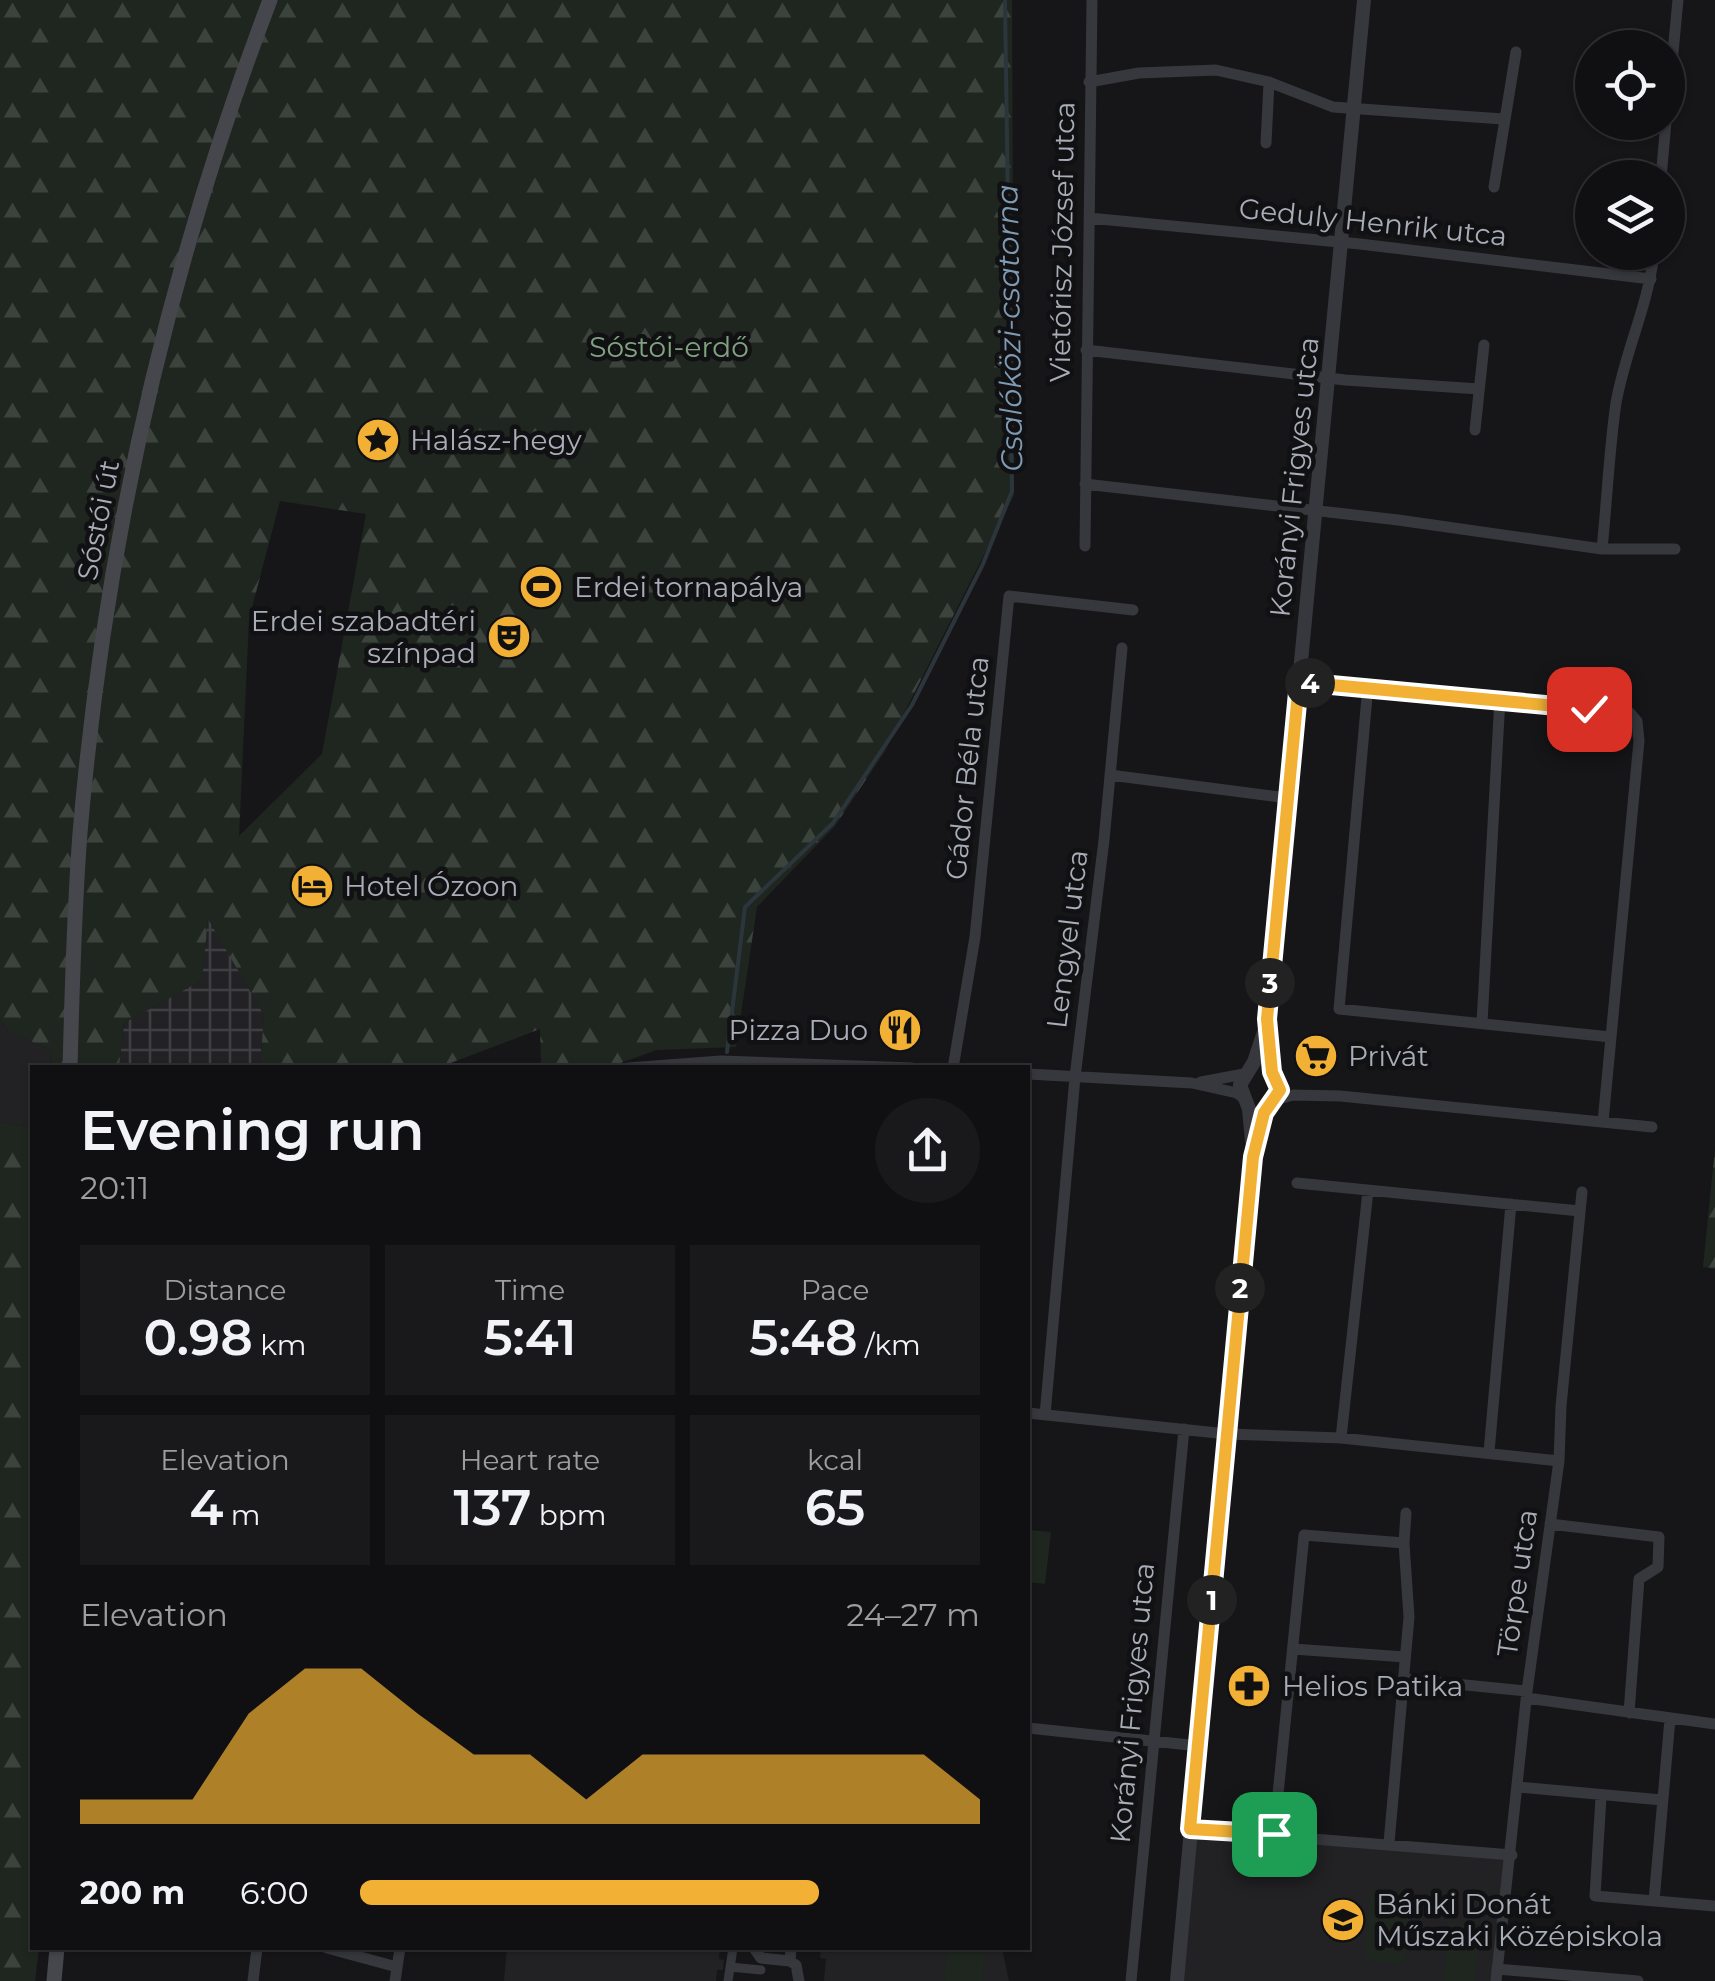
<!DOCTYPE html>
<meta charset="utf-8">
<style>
:root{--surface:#101012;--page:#19191b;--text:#f1f3f6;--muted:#9c9d9f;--line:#303032;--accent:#f2b134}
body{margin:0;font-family:Montserrat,sans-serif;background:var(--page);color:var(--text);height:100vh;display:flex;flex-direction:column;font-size:38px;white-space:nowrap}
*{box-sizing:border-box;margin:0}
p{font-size:32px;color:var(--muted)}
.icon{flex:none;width:55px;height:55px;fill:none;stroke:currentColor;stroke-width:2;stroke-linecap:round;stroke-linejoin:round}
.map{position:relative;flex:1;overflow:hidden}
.drawer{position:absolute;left:30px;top:1065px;width:1000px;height:885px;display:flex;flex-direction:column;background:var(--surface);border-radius:0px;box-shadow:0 2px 8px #0004,0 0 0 2px var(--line)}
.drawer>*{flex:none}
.buttons{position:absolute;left:1575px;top:30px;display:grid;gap:20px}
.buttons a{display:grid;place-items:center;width:110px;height:110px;border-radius:50%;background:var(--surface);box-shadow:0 2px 8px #0004,0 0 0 2px var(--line);font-size:50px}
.pin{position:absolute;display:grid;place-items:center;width:85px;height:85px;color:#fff;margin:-42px;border-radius:20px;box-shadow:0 5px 15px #0006}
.km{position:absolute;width:50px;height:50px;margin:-25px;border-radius:50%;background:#222;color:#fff;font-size:28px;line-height:50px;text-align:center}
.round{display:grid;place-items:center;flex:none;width:105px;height:105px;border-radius:52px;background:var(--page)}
.headline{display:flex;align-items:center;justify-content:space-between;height:170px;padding:0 50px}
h1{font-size:55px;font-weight:600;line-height:75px}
.metrics{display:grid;grid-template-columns:repeat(3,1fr);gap:15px;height:170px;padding:10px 50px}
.metrics div{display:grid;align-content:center;border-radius:0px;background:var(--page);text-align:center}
.metrics b{font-size:50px;font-weight:600}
.metrics small{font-size:28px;font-weight:400}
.metrics p{font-size:28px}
.chart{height:280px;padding:20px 50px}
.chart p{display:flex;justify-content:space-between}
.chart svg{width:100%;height:180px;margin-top:10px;fill:var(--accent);opacity:.7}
ul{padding:0 50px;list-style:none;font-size:32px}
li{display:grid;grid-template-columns:160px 120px 1fr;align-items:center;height:75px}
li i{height:25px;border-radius:12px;background:var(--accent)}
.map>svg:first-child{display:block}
.built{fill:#222225}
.industrial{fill:url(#industrial-grid)}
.forest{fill:url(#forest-firs);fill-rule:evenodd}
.garden{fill:#1e261f}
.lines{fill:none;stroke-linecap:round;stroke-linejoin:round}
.stream{stroke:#2c353c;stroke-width:4}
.pedestrian{stroke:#37383d;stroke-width:9}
.minor{stroke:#37383d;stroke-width:11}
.tertiary{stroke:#37383d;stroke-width:14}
.secondary{stroke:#45474d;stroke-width:15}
.route-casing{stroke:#fff;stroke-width:20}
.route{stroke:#f2b134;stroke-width:12}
.labels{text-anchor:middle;stroke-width:9;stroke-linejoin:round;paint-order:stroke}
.street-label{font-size:28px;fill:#a8adb8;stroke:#111113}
.park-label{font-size:28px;fill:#7fa381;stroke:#111113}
.poi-label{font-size:28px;fill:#a8adb8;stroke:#111113;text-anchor:start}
.water-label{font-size:30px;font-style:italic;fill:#7f9bb3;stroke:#111113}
</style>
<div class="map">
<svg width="1715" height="1981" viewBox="0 0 1715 1981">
<defs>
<pattern id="industrial-grid" width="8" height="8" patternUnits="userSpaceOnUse" patternTransform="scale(2.5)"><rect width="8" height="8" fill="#222225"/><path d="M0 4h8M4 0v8" fill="none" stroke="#3f3f43"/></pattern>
<pattern id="forest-firs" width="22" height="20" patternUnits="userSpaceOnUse" patternTransform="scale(2.5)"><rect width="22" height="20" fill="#1e261f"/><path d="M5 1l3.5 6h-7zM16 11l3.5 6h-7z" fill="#3c433d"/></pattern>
</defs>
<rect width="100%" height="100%" fill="#161618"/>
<path class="built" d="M 0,1019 L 8,1031 L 52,1051 L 51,1067 L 32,1068 L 32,1127 L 0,1122 Z
M 1190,1829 L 1512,1855 L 1496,1981 L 1177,1981 Z
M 507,1948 L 720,1948 L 719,1959 L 724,1960 L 723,1970 L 717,1970 L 716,1981 L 504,1981 Z
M 821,1948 L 1002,1948 L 1009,1981 L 824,1981 L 826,1959 L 820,1958 Z"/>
<path class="industrial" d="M 208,918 L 264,1015 L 260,1067 L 119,1068 L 124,1023 L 202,980 Z"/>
<path class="forest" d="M 0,0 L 1012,0 L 1014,495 L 885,751 L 835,826 L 757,907 L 736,1047 L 656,1050 L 610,1067 L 526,1067 L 541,1062 L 540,1029 L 440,1067 L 260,1067 L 264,1015 L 208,919 L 202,980 L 124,1023 L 119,1067 L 51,1067 L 52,1051 L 8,1031 L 0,1019 ZM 280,501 L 366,514 L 322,754 L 239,836 L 249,619 Z
M 0,1122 L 32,1127 L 32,1948 L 39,1948 L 35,1981 L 0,1981 Z
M 1715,1149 L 1715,1269 L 1703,1267 Z"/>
<path class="garden" d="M 1028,1530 L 1051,1532 L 1045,1584 L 1028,1582 Z
M 1370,1892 L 1411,1896 L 1405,1964 L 1364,1961 Z
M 1449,1922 L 1480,1926 L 1475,1981 L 1443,1981 Z
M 947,1948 L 985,1948 L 982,1981 L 944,1981 Z"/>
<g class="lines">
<path class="stream" d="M 727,1052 L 745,907 L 833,823 L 912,705 L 983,564 L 1012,491 L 1005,0"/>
<path class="pedestrian" d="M 730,1967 L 761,1970
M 728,1981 L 733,1948"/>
<path class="minor" d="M 1089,82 L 1139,73 L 1216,70 L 1269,82 L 1333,107 L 1503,119
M 1668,105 L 1678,0
M 1266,143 L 1269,82
M 1661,178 L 1666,122
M 1494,187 L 1516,52
M 1089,218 L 1360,244 L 1651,279
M 1086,350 L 1345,380 L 1479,389
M 1475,430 L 1484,345
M 1085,484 L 1398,520 L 1602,549 L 1675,549
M 1085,546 L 1092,0
M 1602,549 C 1607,501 1609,451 1616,403 C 1625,351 1649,304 1654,252
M 1299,682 L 1589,709 L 1630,713 L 1637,721 L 1639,741 L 1603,1122
M 1368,686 L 1339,1009 L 1611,1037
M 1110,775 L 1288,798
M 1482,1023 L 1500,698
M 628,1068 L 721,1061 L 912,1068
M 953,1068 L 975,937 L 1009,596 L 1133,610
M 1028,1074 L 1192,1083 L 1237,1093 L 1242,1097
M 1201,1082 L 1244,1074
M 1275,1100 L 1293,1095 L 1340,1096 L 1652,1127
M 1297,1183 L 1580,1211
M 1028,1413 L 1227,1434 L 1341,1438 L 1559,1461
M 1045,1415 L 1075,1077 L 1104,840 L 1122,648
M 1341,1438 L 1368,1191
M 1489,1452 L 1511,1204
M 1550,1524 L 1659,1537 L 1658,1567 L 1639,1579 L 1629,1713
M 1293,1649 L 1405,1657
M 1405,1679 L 1527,1691
M 1527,1698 L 1715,1724
M 1028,1728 L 1199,1746
M 1518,1787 L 1662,1800
M 1601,1797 L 1595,1896 L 1715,1906
M 1190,1829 L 1512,1855
M 1274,1834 L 1304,1535 L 1404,1543
M 1389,1843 L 1409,1617 L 1404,1543 L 1406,1513
M 1654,1901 L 1670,1719
M 327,1948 L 397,1967
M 754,1948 L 761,1958 L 790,1961
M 791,1948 L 790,1961 L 796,1965 L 799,1981
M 1497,1969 L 1638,1981
M 253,1981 L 257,1948
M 395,1981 L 400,1948
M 1131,1981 L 1184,1429
M 1496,1981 L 1527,1691 L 1559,1461 L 1561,1406 L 1582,1192"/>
<path class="tertiary" d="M 1252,1141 L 1249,1109 L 1240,1085 L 1254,1062 L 1264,1032
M 1177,1981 L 1253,1157 L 1264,1113 L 1279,1090 L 1273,1072 L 1267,1019 L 1364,0"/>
<path class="secondary" d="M 70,1068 C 72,989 74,911 80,833 C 104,549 168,267 270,0
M 54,1981 L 57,1948"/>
</g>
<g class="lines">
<g class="route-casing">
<path id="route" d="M 1274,1834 L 1190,1829 L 1253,1157 L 1264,1113 L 1280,1090 L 1272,1072 L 1267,1019 L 1299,682 L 1589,709"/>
</g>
<use href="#route" class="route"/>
</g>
<defs>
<g id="sight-disc" transform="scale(2.25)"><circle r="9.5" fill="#f2b134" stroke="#111113"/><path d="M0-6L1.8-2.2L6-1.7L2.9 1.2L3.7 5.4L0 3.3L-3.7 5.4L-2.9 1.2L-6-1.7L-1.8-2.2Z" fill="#111"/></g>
<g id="stadium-disc" transform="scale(2.25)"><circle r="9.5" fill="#f2b134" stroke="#111113"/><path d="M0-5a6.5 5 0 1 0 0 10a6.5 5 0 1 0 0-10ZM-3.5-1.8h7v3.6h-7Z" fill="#111"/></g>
<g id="theatre-disc" transform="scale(2.25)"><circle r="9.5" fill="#f2b134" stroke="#111113"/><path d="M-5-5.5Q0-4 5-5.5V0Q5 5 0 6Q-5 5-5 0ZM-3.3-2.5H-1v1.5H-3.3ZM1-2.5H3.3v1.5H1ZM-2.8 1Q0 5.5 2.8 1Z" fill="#111"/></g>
<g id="hotel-disc" transform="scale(2.25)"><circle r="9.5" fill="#f2b134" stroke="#111113"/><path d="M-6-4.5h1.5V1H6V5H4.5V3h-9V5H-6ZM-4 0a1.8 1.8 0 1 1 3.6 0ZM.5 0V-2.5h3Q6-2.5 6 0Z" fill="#111"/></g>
<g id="restaurant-disc" transform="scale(2.25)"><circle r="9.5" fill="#f2b134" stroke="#111113"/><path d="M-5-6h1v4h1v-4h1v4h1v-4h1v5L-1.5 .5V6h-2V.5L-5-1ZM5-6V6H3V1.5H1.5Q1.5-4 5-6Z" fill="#111"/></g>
<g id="supermarket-disc" transform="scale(2.25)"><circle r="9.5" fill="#f2b134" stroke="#111113"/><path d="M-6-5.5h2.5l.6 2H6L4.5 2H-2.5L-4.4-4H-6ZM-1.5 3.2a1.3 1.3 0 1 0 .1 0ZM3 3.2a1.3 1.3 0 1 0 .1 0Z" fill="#111"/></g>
<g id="pharmacy-disc" transform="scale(2.25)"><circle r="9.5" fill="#f2b134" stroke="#111113"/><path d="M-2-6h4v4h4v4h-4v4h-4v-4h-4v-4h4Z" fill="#111"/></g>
<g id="school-disc" transform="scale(2.25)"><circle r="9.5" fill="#f2b134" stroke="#111113"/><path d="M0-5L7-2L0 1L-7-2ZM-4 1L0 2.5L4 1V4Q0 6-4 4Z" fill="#111"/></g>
</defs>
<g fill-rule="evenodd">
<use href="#sight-disc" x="378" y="440"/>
<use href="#stadium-disc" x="541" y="587"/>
<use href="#theatre-disc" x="509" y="637"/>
<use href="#hotel-disc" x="312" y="886"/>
<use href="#restaurant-disc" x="900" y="1030"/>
<use href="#supermarket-disc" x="1316" y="1056"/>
<use href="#pharmacy-disc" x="1249" y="1686"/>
<use href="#school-disc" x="1343" y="1920"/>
</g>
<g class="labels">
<g class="street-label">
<text transform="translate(1373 222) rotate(6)" y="10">Geduly Henrik utca</text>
<text transform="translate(1062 242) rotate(-89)" y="10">Vietórisz József utca</text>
<text transform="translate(1294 477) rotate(-84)" y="10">Korányi Frigyes utca</text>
<text transform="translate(98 520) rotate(-79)" y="10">Sóstói út</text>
<text transform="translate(967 768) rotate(-84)" y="10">Gádor Béla utca</text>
<text transform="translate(1067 939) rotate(-83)" y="10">Lengyel utca</text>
<text transform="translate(1517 1583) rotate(-82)" y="10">Törpe utca</text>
<text transform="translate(1132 1703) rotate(-85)" y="10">Korányi Frigyes utca</text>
</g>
<g class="park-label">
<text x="669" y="357">Sóstói-erdő</text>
</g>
<g class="poi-label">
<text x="410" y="450">Halász-hegy</text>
<text x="574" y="597">Erdei tornapálya</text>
<text x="476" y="631" text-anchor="end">Erdei szabadtéri<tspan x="476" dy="32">színpad</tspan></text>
<text x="344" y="896">Hotel Ózoon</text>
<text x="868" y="1040" text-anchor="end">Pizza Duo</text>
<text x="1348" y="1066">Privát</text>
<text x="1282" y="1696">Helios Patika</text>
<text x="1376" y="1914">Bánki Donát<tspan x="1376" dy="32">Műszaki Középiskola</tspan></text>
</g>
<g class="water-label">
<text transform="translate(1010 328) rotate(-91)" y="10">Csalóközi-csatorna</text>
</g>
</g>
</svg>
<div class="buttons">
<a><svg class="icon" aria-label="locate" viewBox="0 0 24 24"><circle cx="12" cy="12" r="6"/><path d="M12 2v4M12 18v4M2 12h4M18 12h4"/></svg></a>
<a><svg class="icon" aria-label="layers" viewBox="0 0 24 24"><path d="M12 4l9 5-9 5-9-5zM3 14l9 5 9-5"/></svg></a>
</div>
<div class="pin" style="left:1274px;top:1834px;background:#1e9e55"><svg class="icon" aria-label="arrive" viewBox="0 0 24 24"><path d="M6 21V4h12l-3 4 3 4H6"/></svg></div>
<div class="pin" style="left:1589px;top:709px;background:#d93025"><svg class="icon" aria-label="check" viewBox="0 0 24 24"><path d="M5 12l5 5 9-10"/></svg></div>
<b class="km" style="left:1212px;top:1600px">1</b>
<b class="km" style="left:1240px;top:1288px">2</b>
<b class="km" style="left:1270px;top:983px">3</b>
<b class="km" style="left:1310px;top:683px">4</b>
<section class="drawer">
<div class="headline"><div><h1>Evening run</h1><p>20:11</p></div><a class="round"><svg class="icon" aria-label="share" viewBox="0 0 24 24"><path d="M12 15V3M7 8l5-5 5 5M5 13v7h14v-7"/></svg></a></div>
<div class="metrics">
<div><p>Distance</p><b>0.98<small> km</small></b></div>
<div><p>Time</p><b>5:41</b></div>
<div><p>Pace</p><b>5:48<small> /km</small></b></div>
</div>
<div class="metrics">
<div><p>Elevation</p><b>4<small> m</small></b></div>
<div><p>Heart rate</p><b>137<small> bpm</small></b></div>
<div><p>kcal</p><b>65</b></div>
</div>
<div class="chart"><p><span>Elevation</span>24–27 m</p>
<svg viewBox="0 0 160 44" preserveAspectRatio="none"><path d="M0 44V38L10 38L20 38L30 17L40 6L50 6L60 17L70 27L80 27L90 38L100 27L110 27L120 27L130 27L140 27L150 27L160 38V44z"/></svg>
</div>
<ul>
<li><b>200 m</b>6:00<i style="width:74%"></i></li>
</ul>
</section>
</div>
